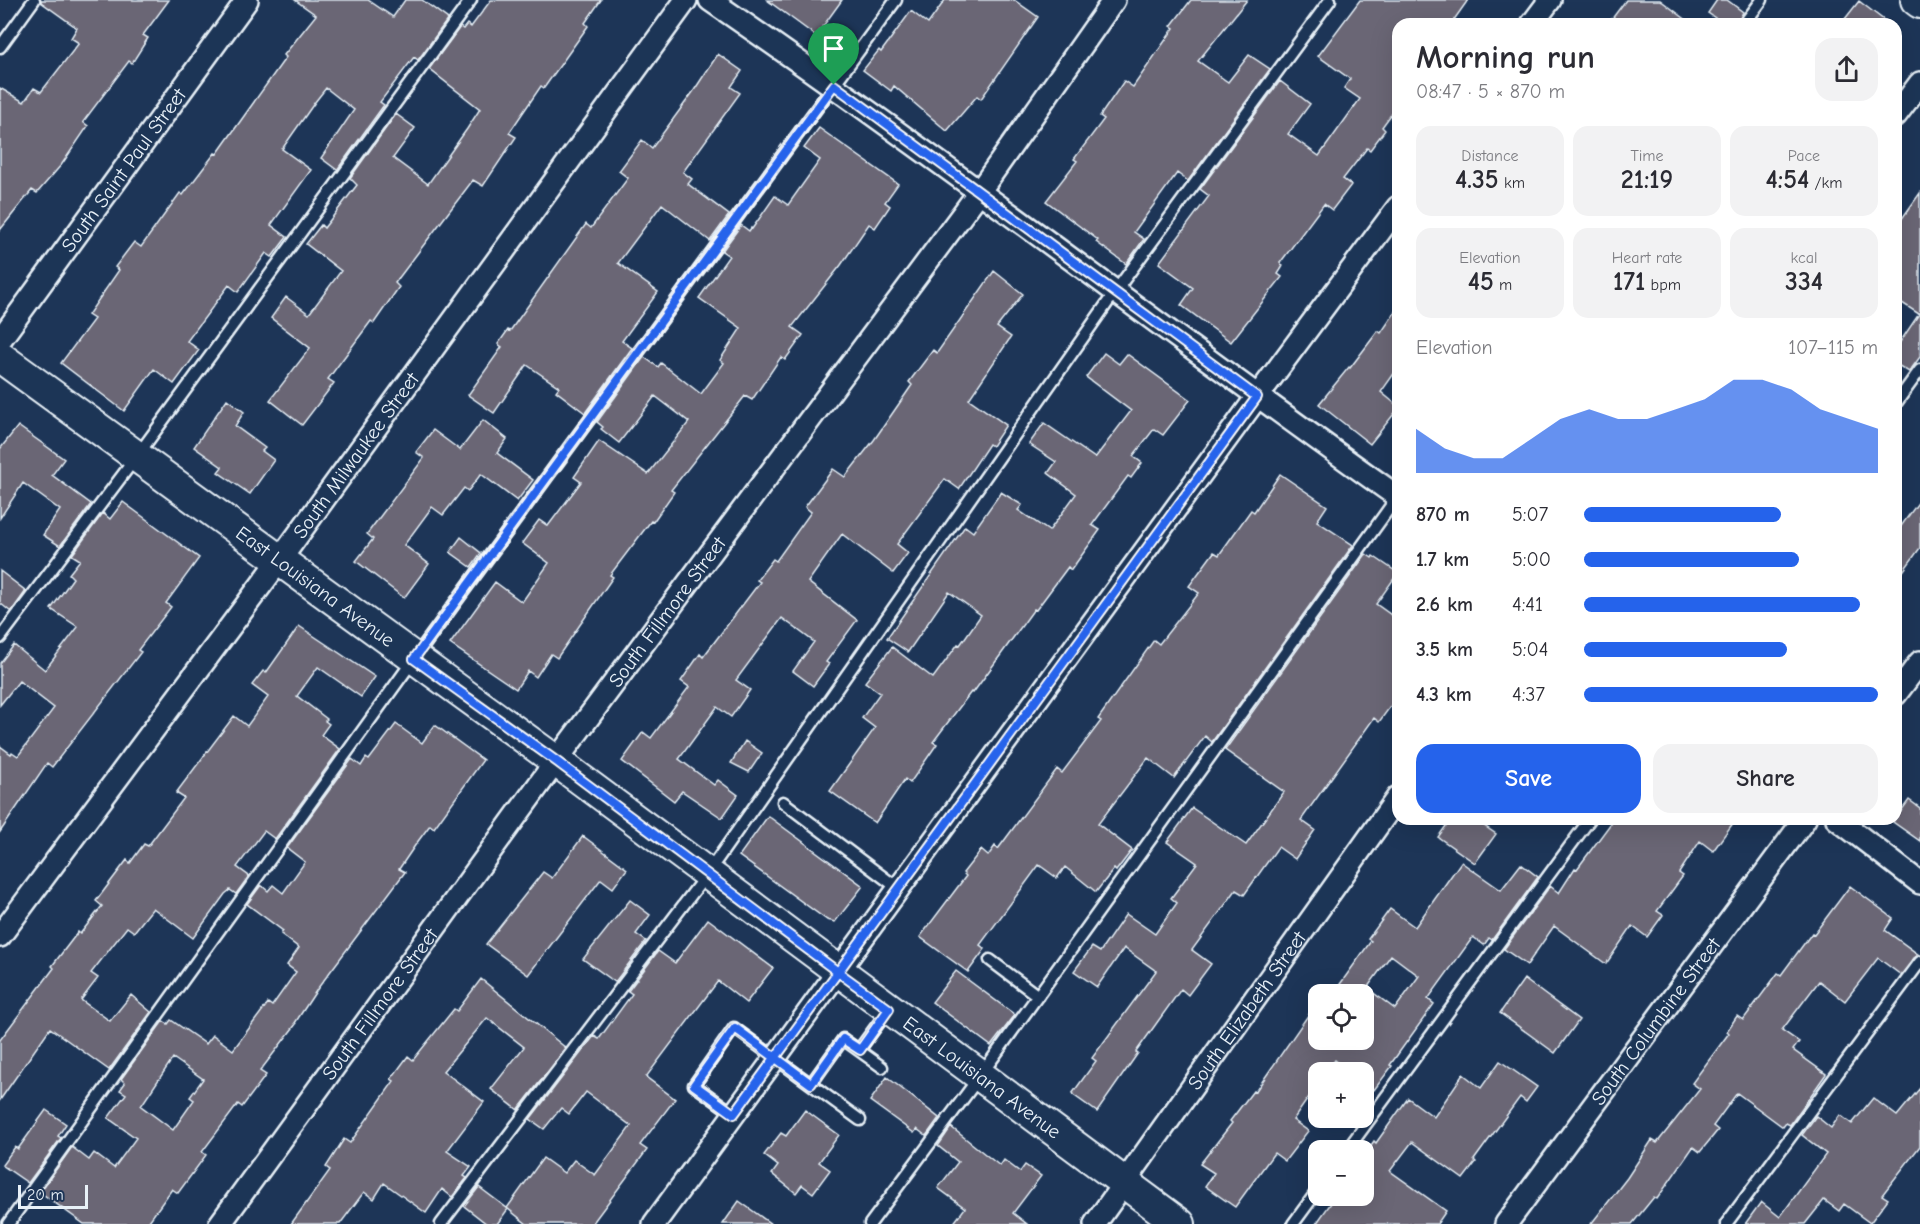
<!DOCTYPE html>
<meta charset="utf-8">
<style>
:root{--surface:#fff;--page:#f2f2f3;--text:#2b2b33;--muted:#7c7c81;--accent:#2563eb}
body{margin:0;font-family:"Comic Neue",sans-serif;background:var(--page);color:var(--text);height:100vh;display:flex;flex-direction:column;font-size:22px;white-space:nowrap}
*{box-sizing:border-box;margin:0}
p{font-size:20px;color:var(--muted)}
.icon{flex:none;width:33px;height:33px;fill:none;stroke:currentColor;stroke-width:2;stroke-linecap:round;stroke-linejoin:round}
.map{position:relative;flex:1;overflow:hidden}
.panel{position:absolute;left:1392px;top:18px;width:510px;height:807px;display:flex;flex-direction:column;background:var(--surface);border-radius:18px;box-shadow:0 6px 24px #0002}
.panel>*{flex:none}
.fabs{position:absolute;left:1308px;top:984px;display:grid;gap:12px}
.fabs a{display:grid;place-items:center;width:66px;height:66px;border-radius:12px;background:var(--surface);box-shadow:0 6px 24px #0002;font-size:30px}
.scale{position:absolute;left:18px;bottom:15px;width:70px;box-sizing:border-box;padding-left:6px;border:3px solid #e8f1f8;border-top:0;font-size:16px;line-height:21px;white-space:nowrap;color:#e8f1f8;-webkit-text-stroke:4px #1d3557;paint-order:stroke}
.pin{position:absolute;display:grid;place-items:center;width:51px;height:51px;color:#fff;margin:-62px -26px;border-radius:50% 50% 50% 0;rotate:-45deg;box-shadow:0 0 6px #0007}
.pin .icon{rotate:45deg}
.round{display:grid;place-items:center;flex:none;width:63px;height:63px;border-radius:18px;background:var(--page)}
.summary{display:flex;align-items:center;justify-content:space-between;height:102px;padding:0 24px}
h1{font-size:33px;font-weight:700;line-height:45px}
.figures{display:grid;grid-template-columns:repeat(3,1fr);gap:9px;height:102px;padding:6px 24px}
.figures div{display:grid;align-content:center;border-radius:15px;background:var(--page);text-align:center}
.figures b{font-size:26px;font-weight:700}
.figures small{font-size:16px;font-weight:400}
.figures p{font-size:16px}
.chart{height:168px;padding:12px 24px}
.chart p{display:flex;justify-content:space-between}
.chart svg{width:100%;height:108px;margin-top:6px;fill:var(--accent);opacity:.7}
.cta{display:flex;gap:12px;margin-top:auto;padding:12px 24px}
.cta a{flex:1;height:69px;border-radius:18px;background:var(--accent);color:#fff;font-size:24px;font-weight:700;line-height:69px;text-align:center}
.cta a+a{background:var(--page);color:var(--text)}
ul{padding:0 24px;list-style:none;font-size:20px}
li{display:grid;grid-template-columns:96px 72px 1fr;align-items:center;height:45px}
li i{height:15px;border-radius:8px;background:var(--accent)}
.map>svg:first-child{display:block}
.building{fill:#6a6675;stroke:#e8f1f8;stroke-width:1.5;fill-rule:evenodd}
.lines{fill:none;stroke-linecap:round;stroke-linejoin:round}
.lane-casing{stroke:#e8f1f8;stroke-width:15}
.street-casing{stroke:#e8f1f8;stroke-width:26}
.secondary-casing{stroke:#e8f1f8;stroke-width:34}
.lane{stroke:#1d3557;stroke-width:10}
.street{stroke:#1d3557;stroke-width:21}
.secondary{stroke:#1d3557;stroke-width:30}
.route-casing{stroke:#fff;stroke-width:12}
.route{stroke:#2563eb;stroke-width:8}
.labels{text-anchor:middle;stroke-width:6;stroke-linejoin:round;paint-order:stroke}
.street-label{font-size:20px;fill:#e8f1f8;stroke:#1d3557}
</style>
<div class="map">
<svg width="1920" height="1224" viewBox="0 0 1920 1224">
<rect width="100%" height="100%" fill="#1d3557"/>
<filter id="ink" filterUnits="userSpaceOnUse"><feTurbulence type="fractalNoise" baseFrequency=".0167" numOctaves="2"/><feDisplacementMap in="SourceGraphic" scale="12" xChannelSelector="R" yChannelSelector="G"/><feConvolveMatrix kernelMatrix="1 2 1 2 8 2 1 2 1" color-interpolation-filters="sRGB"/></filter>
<g filter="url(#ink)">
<path class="building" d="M 41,0 L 169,0 L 143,35 L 148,38 L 132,63 L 129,61 L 83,122 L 88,126 L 62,164 L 37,193 L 32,190 L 0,230 L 0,88 L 24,102 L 34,88 L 41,92 L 79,43 L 71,38 L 77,28 L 41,2 Z
M 295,0 L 368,0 L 393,17 L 405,0 L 422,0 L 448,19 L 418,60 L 414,57 L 380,102 L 384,105 L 337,170 L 321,158 L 354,110 L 326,88 L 315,102 L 282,149 L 311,170 L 271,225 L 287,237 L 272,257 L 266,253 L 238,292 L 229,285 L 187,341 L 199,350 L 174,384 L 154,369 L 124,411 L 61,363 L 94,319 L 88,315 L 119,270 L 115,267 L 134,242 L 141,247 L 180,193 L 183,195 L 215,153 L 217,154 L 286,57 L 284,55 L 316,15 Z
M 491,0 L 601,0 L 585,23 L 588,26 L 544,88 L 541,86 L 509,133 L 516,137 L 483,186 L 473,180 L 435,230 L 395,283 L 399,287 L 374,323 L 371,321 L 328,379 L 334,383 L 302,425 L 270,400 L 310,348 L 271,318 L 286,297 L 309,314 L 341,271 L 306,244 L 321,225 L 324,228 L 357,185 L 350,178 L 396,114 L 415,128 L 393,158 L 428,184 L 467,129 L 480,109 L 429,69 L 460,27 L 463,29 L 467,24 L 471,27 Z
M 767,0 L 842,0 L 816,36 Z
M 945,0 L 1014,0 L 1038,17 L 981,99 L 977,96 L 947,131 L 894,86 L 891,91 L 863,70 L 879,50 L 881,52 L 911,11 L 928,24 Z
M 1191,0 L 1247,0 L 1198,61 L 1228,82 L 1249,55 L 1270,69 L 1188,181 L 1177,173 L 1134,232 L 1144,239 L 1126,264 L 1096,242 L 1098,240 L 1046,201 L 1077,161 L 1074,159 L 1104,119 L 1100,116 L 1124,81 L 1133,87 L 1174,28 L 1171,26 Z
M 1360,0 L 1468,0 L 1451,24 L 1398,24 L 1398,105 L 1382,127 L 1385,130 L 1370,150 L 1367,148 L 1343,179 L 1351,185 L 1332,210 L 1324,204 L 1280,263 L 1283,266 L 1278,274 L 1282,277 L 1231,342 L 1181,305 L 1193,288 L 1159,263 L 1209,196 L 1200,189 L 1280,81 L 1310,104 L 1288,134 L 1319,156 L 1360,99 L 1344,88 L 1350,79 L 1318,56 Z
M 1626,0 L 1660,0 L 1692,24 L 1608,24 Z
M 1717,0 L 1727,0 L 1743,12 L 1737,24 L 1724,24 L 1708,13 Z
M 1859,1 L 1889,24 L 1841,24 Z
M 718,54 L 742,71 L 731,87 L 740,93 L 683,172 L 692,179 L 688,184 L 729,215 L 710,241 L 662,204 L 618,263 L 658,292 L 622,341 L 632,348 L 585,413 L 556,391 L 559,387 L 527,365 L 494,413 L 468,395 L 502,347 L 498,344 L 508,330 L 510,331 L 586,224 L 591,228 L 628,178 L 619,171 L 642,140 L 652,148 L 693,92 Z
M 819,128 L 898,184 L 885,202 L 890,206 L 875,228 L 869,224 L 841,265 L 792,327 L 803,335 L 785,360 L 781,357 L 752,400 L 745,396 L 671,490 L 674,492 L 653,522 L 651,521 L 610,575 L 613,577 L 557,658 L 551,654 L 536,677 L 528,671 L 516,689 L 450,644 L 495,582 L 522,602 L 549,563 L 522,543 L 539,520 L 548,526 L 581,482 L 574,477 L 599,441 L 648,474 L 689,422 L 655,396 L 619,443 L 601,429 L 603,427 L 597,422 L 644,357 L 658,367 L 661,363 L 701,394 L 724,363 L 720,360 L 741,328 L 699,298 L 729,256 L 722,251 L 741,225 L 749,231 L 751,228 L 752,229 L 775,196 L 788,205 L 820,160 L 804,148 Z
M 1920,193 L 1920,357 L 1909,372 L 1896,364 L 1896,348 L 1919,314 L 1896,299 L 1896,227 Z
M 994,271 L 1023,294 L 997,327 L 1011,337 L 969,399 L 1006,425 L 992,446 L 989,444 L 959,489 L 945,479 L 897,544 L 908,553 L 893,573 L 842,534 L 808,582 L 857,620 L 826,662 L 829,664 L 813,686 L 793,671 L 814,642 L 782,618 L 736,680 L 750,690 L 731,717 L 717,707 L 679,759 L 714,785 L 718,780 L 738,795 L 722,818 L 682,791 L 674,801 L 622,761 L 643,732 L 651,738 L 689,687 L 681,681 L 700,654 L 703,657 L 760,582 L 757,580 L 773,559 L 776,561 L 811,512 L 805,507 L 833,469 L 845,477 L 874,440 L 912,385 L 909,382 L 933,350 L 937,353 Z
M 1398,308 L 1398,368 L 1381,392 L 1398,406 L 1398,409 L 1370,444 L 1319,404 L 1349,367 L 1350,368 L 1378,331 L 1381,333 Z
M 1104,353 L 1119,364 L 1127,354 L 1190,400 L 1163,435 L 1154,429 L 1133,456 L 1142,463 L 1131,478 L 1128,476 L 1092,525 L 1100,530 L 1071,570 L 1068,567 L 1036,610 L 1034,609 L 973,693 L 971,692 L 933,742 L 937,744 L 910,783 L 905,779 L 875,823 L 830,791 L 875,728 L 862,718 L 880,693 L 865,682 L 892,647 L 933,678 L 958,644 L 960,645 L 981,615 L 949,592 L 908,652 L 887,638 L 965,526 L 973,532 L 1001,492 L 1022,505 L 1018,510 L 1049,531 L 1076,494 L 1048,473 L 1056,462 L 1029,444 L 1044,423 L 1095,458 L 1131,411 L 1086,377 Z
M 227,399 L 244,412 L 235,426 L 265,448 L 262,451 L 274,460 L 250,494 L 218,472 L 222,467 L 194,447 Z
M 483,420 L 507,439 L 497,453 L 533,480 L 517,501 L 481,474 L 468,491 L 464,488 L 443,515 L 432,507 L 404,545 L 429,564 L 404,598 L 356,561 L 373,539 L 367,534 L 424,458 L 416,452 L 433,430 L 460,450 Z
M 18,426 L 64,459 L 52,475 L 91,504 L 60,546 L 43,535 L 60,510 L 23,483 L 0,518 L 0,449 Z
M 1280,474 L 1327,506 L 1317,521 L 1353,545 L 1212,742 L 1205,736 L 1174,778 L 1148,758 L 1098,824 L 1132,850 L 1116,871 L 1114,869 L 1096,892 L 1065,867 L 1057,878 L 1039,865 L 980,945 L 985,949 L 968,972 L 920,937 L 966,876 L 963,873 L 981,850 L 988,856 L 995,846 L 998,849 L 1057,769 L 1062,773 L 1101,721 L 1098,719 L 1154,640 L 1159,644 L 1199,593 L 1189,586 L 1214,552 L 1219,555 L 1251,510 L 1254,512 Z
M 1920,500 L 1920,548 L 1896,581 L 1896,533 Z
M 123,502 L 199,558 L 166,603 L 171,607 L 138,650 L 141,652 L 52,767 L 47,763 L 0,832 L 0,746 L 11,754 L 12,752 L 18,756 L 54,708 L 19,681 L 0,705 L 0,663 L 14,645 L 45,670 L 78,627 L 51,609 L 73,578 L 69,574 L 80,560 L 72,555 L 103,513 L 110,519 Z
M 461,537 L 481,553 L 471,567 L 450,552 Z
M 1366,554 L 1372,558 L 1373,556 L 1398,573 L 1376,604 L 1398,620 L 1398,696 L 1379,722 L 1374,718 L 1301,820 L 1315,830 L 1295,859 L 1278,847 L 1244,895 L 1236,890 L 1192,950 L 1211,964 L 1188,995 L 1181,989 L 1136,1052 L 1138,1053 L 1097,1112 L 1072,1094 L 1096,1061 L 1092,1058 L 1156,971 L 1124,948 L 1097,987 L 1074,971 L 1092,947 L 1100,952 L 1126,914 L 1155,934 L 1177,903 L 1171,898 L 1197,863 L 1167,842 L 1192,808 L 1246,845 L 1284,792 L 1225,750 Z
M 0,571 L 26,591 L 11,612 L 0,603 Z
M 299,626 L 375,677 L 361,697 L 318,667 L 297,696 L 327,719 L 325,721 L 329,724 L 321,735 L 340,749 L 275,839 L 264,831 L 237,867 L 249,876 L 236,894 L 230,890 L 225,894 L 193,938 L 153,908 L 134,932 L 127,927 L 91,973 L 98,978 L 81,1000 L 110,1021 L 131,995 L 151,1012 L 109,1070 L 50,1028 L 0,1100 L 0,1040 L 54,968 L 52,966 L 78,932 L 80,934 L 102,906 L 96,901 L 127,860 L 130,863 L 144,844 L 148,846 L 184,798 L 176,793 L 234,716 L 247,726 L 268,697 L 252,685 L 263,671 L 266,673 Z
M 396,724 L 422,743 L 435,725 L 483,760 L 434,828 L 430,825 L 416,844 L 399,869 L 405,872 L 318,988 L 295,1023 L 296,1024 L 260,1071 L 266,1075 L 242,1107 L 238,1104 L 202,1152 L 206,1155 L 178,1193 L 172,1189 L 147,1224 L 84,1224 L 40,1192 L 72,1147 L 89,1160 L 94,1153 L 114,1168 L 136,1138 L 108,1118 L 126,1094 L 120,1090 L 125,1083 L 121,1079 L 163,1021 L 168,1024 L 171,1020 L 206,1044 L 213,1035 L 233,1050 L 268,1003 L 272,1006 L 296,972 L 287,965 L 299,948 L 281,934 L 283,931 L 247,904 L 261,885 L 268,891 L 273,885 L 283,893 L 305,862 L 287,848 L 352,759 L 361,766 L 366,758 L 369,760 ZM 173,1058 L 203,1079 L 190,1097 L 194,1100 L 173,1130 L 141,1106 Z
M 745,741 L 762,753 L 749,772 L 731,763 Z
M 1909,800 L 1920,808 L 1920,841 L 1893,822 Z
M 768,816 L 863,886 L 835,922 L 827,920 L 739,856 Z
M 1451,819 L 1474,819 L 1496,834 L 1475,863 L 1438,837 Z
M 1614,819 L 1736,819 L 1713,851 L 1700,841 L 1679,873 L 1683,876 L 1657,911 L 1663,915 L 1647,937 L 1632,926 L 1606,964 L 1554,926 L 1527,965 L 1504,949 L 1550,886 L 1559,893 L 1575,868 L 1577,869 Z
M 583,836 L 627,869 L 613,888 L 601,879 L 528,975 L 486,944 L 543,872 L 552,878 Z
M 1461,862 L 1501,890 L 1521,864 L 1538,877 L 1492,940 L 1489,938 L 1484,945 L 1473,937 L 1428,999 L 1434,1004 L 1390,1065 L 1392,1066 L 1374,1090 L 1364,1082 L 1364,1072 L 1351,1072 L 1335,1060 L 1326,1072 L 1318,1072 L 1318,1084 L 1293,1120 L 1308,1131 L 1285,1161 L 1274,1153 L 1235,1207 L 1205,1186 L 1214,1173 L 1200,1164 L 1232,1123 L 1230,1121 L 1253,1091 L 1255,1092 L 1318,1001 L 1318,1040 L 1364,1040 L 1364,993 L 1362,994 L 1333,994 L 1371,941 L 1368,939 L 1390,909 L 1415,927 ZM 1391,955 L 1419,976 L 1395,1009 L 1367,988 Z
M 1850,886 L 1893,918 L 1885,930 L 1919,955 L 1914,958 L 1901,975 L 1878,958 L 1845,1001 L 1819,981 L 1782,1030 L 1799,1042 L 1793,1050 L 1826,1074 L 1790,1125 L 1786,1123 L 1783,1127 L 1737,1093 L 1713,1126 L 1718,1130 L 1700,1152 L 1693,1147 L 1657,1199 L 1654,1197 L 1632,1224 L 1591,1224 L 1627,1178 L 1652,1140 L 1657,1143 L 1700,1089 L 1692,1083 L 1729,1033 L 1727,1031 L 1737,1016 L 1743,1020 L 1778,973 L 1781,975 L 1812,933 L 1814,934 Z
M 630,900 L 650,915 L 636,934 L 646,941 L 615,982 L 583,959 Z
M 708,919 L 773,968 L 746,1003 L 718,981 L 646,1077 L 675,1099 L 640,1145 L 647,1150 L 592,1224 L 527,1224 L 507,1208 L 543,1158 L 564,1173 L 574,1160 L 595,1175 L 631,1126 L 586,1092 L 569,1114 L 561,1108 L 544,1129 L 530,1119 L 594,1036 L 599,1039 L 632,994 L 628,991 L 658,951 L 675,963 Z
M 956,971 L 1015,1015 L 991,1046 L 932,1002 Z
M 481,979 L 566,1048 L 518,1110 L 491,1089 L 524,1047 L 487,1018 L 443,1071 L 484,1102 L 447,1151 L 471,1167 L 464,1176 L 467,1178 L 452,1197 L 442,1189 L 426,1213 L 384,1183 L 374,1199 L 364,1192 L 340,1224 L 291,1224 L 330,1170 L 326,1167 L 344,1139 L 350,1143 L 394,1081 L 391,1079 L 408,1056 L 413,1060 L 454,1009 L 457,1011 Z
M 1524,979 L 1579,1020 L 1555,1053 L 1500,1013 Z
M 1500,1061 L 1537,1087 L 1526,1102 L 1520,1097 L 1474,1160 L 1476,1162 L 1463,1179 L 1412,1142 L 1390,1171 L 1446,1211 L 1437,1224 L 1316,1224 L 1336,1196 L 1364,1196 L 1364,1155 L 1374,1141 L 1376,1143 L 1408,1098 L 1434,1117 L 1463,1074 L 1481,1088 Z
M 887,1077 L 939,1118 L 926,1136 L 917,1129 L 914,1133 L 870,1101 Z
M 1920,1088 L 1920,1146 L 1882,1195 L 1888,1199 L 1870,1223 L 1844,1204 L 1839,1211 L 1824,1200 L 1805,1224 L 1745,1224 L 1761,1202 L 1780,1217 L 1826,1154 L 1802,1135 L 1816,1116 L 1831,1128 L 1840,1115 L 1852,1124 L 1873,1098 L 1897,1116 Z
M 46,1110 L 66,1124 L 58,1136 L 61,1138 L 28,1183 L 2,1165 L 15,1147 L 18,1149 Z
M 805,1110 L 839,1135 L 819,1162 L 830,1170 L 813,1193 L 802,1185 L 796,1193 L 772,1174 L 778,1166 L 764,1155 L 781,1133 L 786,1136 Z
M 951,1127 L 1000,1166 L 1004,1160 L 1020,1172 L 1025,1165 L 1041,1176 L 1013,1213 L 1027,1224 L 953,1224 L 965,1208 L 938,1188 L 958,1162 L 938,1146 Z
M 479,1187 L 508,1209 L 497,1224 L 487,1224 L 464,1206 Z
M 739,1201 L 771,1224 L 723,1224 Z"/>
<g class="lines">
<g class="lane-casing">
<path id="lane" d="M 1744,24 L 1762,0
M 0,47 L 34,0
M 1896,403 L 1920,370
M 0,638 L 137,456 L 471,0
M 783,802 L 899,889
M 990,960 L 1038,996
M 859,1050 L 889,1009
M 811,1084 L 843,1039 L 882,1067
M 734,1114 L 694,1085 L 734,1028 L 860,1120
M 1347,1150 L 1590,819
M 8,1224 L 414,659 L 896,0
M 441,1224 L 707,874 L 1115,292 L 1330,0
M 870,1224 L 980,1076 L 1398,496
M 1293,1224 L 1318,1190
M 1726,1224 L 1920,962"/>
</g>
<g class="street-casing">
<g id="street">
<path d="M 710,0 C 943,160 1167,333 1398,497"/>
<path d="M 1532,24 L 1550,0"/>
<path d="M 1896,115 L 1920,83"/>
<path id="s1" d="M 0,340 L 247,0"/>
<path d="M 1896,694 L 1920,662"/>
<path d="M 1837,819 L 1920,883"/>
<path id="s2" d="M 0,936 L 279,561 L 686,0"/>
<path id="s3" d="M 220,1224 L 556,761 L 979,192 L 1114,0"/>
<path d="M 654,1224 L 1257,397 L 1398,207"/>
<path id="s4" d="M 1095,1224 L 1398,797"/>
<path id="s5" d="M 1506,1224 L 1805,819"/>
</g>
</g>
<g class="secondary-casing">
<g id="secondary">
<path d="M 1916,0 L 1920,3"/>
<path id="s6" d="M 0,357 L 556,761 L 1180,1224"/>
</g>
</g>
<use href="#lane" class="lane"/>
<use href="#street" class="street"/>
<use href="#secondary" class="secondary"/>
</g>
</g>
<g class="lines" filter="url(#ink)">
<g class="route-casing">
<path id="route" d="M 834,85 L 414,659 L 556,761 L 838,972 L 734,1114 L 694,1085 L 735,1028 L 811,1084 L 843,1039 L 860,1050 L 889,1009 L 838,972 L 1257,397 L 834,85"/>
</g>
<use href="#route" class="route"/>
</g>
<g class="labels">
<g class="street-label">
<text dy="7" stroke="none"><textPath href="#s1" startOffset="210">South Saint Paul Street</textPath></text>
<text dy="7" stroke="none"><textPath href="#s2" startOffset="598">South Milwaukee Street</textPath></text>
<text dy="7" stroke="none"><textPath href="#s6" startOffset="390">East Louisiana Avenue</textPath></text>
<text dy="7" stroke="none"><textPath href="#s3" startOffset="758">South Fillmore Street</textPath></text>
<text dy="7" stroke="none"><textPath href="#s3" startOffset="272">South Fillmore Street</textPath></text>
<text dy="7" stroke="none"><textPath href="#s4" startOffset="262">South Elizabeth Street</textPath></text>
<text dy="7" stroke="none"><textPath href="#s5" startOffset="252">South Columbine Street</textPath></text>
<text dy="7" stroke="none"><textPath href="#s6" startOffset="1218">East Louisiana Avenue</textPath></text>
</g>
</g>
</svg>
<div class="fabs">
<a><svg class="icon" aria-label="locate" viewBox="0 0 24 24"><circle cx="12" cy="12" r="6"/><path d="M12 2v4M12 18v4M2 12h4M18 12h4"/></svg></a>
<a>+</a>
<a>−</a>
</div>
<div class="scale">20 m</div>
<div class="pin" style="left:834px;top:85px;background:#1e9e55"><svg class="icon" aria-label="arrive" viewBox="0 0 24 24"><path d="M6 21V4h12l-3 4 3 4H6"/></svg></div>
<section class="panel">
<div class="summary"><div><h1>Morning run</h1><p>08:47 · 5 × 870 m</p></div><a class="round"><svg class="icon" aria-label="share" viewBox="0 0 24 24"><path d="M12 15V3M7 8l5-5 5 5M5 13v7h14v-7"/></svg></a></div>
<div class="figures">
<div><p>Distance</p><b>4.35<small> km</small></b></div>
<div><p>Time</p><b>21:19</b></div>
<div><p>Pace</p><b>4:54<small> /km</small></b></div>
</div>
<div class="figures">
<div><p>Elevation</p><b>45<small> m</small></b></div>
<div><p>Heart rate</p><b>171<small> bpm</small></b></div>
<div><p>kcal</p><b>334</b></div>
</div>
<div class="chart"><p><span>Elevation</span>107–115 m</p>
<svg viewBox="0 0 160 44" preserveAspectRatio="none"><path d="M0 44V26L10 34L20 38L30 38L40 30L50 22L60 18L70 22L80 22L90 18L100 14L110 6L120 6L130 10L140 18L150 22L160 26V44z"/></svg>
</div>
<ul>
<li><b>870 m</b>5:07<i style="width:67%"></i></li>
<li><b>1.7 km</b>5:00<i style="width:73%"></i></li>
<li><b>2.6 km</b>4:41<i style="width:94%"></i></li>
<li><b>3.5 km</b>5:04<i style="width:69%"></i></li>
<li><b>4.3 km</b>4:37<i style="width:100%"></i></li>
</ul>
<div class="cta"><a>Save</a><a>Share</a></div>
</section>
</div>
